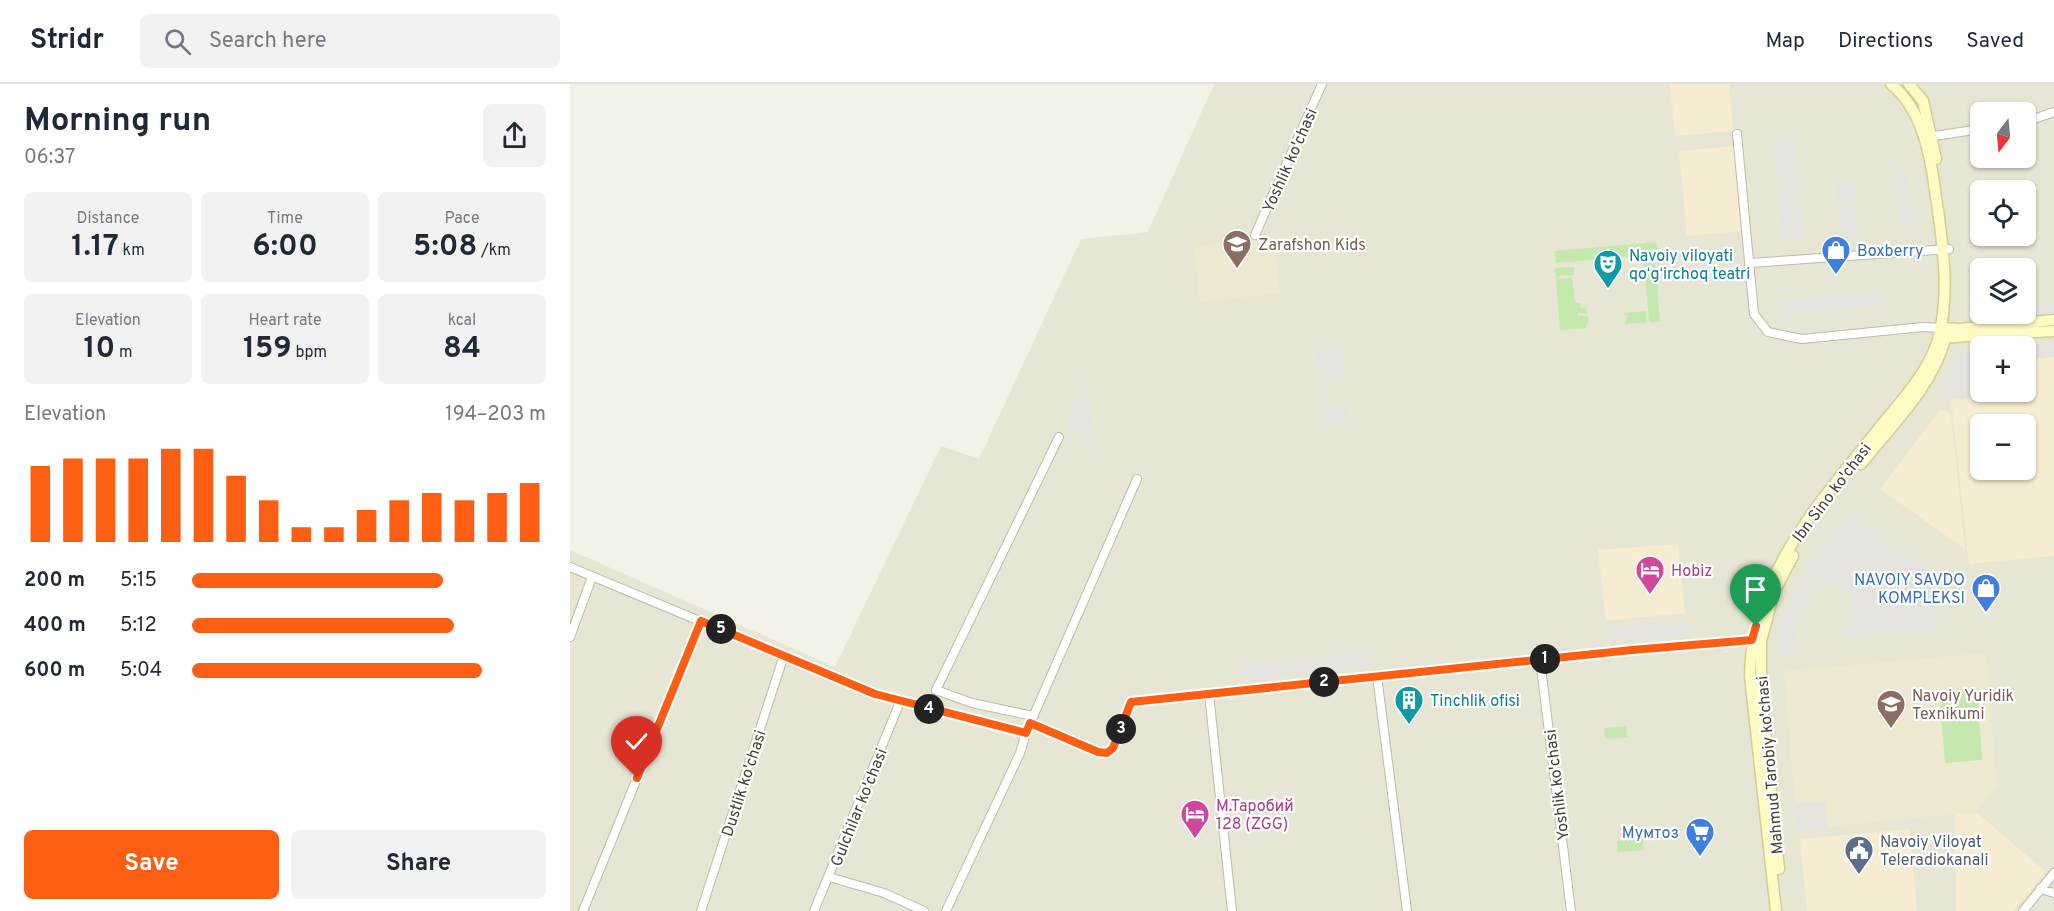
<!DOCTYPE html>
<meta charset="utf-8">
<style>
:root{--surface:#fff;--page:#f2f2f3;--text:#1f2937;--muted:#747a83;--line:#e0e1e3;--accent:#fc5f14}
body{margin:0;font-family:Overpass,sans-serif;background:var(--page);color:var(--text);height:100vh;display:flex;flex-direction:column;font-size:22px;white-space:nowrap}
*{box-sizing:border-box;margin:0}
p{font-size:20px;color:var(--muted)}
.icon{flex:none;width:33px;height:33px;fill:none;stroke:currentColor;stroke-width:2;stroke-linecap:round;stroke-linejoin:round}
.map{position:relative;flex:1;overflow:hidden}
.details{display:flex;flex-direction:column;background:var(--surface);width:570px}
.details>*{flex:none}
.needle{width:39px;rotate:196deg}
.tools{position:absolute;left:1400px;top:18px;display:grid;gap:12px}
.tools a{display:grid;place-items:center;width:66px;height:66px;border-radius:9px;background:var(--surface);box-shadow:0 2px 4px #0004;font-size:30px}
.pin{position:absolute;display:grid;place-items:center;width:51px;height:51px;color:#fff;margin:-62px -26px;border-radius:50% 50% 50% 0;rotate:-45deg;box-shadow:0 0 6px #0007}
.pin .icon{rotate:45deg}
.km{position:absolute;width:30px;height:30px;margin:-15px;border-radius:50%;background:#222;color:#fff;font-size:16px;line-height:30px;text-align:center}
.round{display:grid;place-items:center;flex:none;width:63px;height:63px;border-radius:9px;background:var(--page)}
.head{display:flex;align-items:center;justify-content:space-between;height:102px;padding:0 24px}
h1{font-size:33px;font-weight:700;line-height:45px}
.figures{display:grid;grid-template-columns:repeat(3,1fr);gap:9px;height:102px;padding:6px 24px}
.figures div{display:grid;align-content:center;border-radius:9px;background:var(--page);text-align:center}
.figures b{font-size:30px;font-weight:700}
.figures small{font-size:16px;font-weight:400}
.figures p{font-size:16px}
.chart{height:168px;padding:12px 24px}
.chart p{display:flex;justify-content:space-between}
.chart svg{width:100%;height:108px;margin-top:6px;stroke:var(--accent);stroke-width:6}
.button{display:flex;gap:12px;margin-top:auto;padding:12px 24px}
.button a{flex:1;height:69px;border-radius:9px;background:var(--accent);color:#fff;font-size:24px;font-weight:700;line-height:69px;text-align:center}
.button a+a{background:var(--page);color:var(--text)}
ul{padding:0 24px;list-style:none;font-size:20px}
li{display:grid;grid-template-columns:96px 72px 1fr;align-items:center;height:45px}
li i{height:15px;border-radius:8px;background:var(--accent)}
header{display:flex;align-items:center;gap:36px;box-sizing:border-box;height:84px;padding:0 30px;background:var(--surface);border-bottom:2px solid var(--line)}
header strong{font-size:28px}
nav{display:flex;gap:33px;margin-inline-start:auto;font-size:21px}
.search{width:420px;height:54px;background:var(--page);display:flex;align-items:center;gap:15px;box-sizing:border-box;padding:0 21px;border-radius:9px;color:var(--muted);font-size:22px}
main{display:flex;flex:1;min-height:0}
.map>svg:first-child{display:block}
.residential{fill:#e7e5d4;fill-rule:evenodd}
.commercial{fill:#f6ecd1;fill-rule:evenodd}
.education{fill:#ede9d0}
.green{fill:#c4e8ae}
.parking{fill:#e4e3de}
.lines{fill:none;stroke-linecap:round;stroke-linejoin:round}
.minor-casing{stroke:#bfbba9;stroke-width:10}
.secondary-casing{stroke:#d4ce96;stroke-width:13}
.minor{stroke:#fff;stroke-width:8}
.secondary{stroke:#fffbc5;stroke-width:10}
.route-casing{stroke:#fff;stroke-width:12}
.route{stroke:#fc5f14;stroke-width:8}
.labels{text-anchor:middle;stroke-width:4.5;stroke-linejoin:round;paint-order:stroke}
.street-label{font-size:16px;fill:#464235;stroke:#fff}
.education-label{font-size:16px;fill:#785e54;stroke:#fff;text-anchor:start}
.shop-label{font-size:16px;fill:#366cbe;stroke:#fff;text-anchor:end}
.culture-label{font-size:16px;fill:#0d838f;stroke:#fff;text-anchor:start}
.hotel-label{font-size:16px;fill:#b23c85;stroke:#fff;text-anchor:start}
.service-label{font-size:16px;fill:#4e5e75;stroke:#fff;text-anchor:start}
</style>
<header>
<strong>Stridr</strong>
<div class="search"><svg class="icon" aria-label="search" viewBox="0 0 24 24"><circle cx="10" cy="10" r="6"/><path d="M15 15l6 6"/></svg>Search here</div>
<nav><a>Map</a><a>Directions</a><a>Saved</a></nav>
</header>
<main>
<section class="details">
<div class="head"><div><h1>Morning run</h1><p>06:37</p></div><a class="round"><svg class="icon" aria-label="share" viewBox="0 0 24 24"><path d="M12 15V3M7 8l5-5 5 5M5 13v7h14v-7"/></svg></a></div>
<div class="figures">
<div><p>Distance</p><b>1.17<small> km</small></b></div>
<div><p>Time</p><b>6:00</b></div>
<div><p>Pace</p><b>5:08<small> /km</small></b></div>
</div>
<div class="figures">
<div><p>Elevation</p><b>10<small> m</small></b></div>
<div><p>Heart rate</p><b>159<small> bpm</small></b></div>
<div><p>kcal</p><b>84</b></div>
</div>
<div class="chart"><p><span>Elevation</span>194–203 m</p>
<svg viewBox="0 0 160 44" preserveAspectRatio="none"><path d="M5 44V13M15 44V10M25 44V10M35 44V10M45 44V6M55 44V6M65 44V17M75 44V27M85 44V38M95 44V38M105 44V31M115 44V27M125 44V24M135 44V27M145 44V24M155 44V20"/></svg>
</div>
<ul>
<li><b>200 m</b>5:15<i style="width:71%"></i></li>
<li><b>400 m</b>5:12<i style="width:74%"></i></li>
<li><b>600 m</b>5:04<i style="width:82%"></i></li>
</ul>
<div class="button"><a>Save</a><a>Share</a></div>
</section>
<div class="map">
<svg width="1484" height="827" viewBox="0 0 1484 827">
<rect width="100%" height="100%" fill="#f3f2e6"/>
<path class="residential" d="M 644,0 L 1484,0 L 1484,827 L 0,827 L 0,466 L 265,583 L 371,362 L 409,375 L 511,155 L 578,148 ZM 1410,28 L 1455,28 L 1455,74 L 1410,74 ZM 1410,106 L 1455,106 L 1455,152 L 1410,152 ZM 1410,184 L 1455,184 L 1455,230 L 1410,230 ZM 1410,262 L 1455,262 L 1455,308 L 1410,308 ZM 1410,340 L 1455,340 L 1455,386 L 1410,386 Z"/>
<path class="commercial" d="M 1100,0 L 1159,0 L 1163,47 L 1105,52 Z
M 1164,62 L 1171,147 L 1117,152 L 1109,67 Z
M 1484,273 L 1484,472 L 1399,480 L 1381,316 L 1415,313 L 1415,308 L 1455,308 L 1455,276 ZM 1455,340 L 1455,386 L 1410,386 L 1410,340 Z
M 1371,325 L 1381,330 L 1395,465 L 1310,405 Z
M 1108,460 L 1115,529 L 1036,537 L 1028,466 Z
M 1406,728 L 1476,788 L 1443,827 L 1386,827 L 1385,730 Z
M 1340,745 L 1347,827 L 1237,827 L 1230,755 Z"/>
<path class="education" d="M 704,154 L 710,209 L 630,218 L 624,163 Z
M 1416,569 L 1427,703 L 1406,728 L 1257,743 L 1255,718 L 1225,720 L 1214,587 Z"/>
<path class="green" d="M 1087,158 L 1088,170 L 986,179 L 985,167 Z
M 1085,175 L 1090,238 L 1079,238 L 1074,176 Z
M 1004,183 L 1004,191 L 989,192 L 989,195 L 1002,194 L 1005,219 L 1010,219 L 1011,224 L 1016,223 L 1017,229 L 1007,229 L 1007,232 L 1019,232 L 1016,244 L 990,246 L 985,184 Z
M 1076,227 L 1077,238 L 1055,240 L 1057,233 L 1054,229 Z
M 1407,604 L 1412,676 L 1375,679 L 1369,606 Z
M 1056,642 L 1057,653 L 1035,655 L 1034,644 Z
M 1073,755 L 1074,766 L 1048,768 L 1047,757 Z"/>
<path class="parking" d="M 1226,53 L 1234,154 L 1212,156 L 1203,55 Z
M 1337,87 L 1342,145 L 1330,145 L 1325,88 Z
M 1283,98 L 1288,155 L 1271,156 L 1266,100 Z
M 1311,207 L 1313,222 L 1209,231 L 1208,217 Z
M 1484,219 L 1484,229 L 1400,236 L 1399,226 L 1410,225 L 1410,230 L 1455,230 L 1455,222 Z
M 1484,259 L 1484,272 L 1455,275 L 1455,262 L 1449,262 Z
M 772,264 L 775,297 L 757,299 L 759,323 L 777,323 L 779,338 L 753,341 L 746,266 Z
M 1410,267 L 1410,308 L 1414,308 L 1414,311 L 1365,315 L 1388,269 Z
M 516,287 L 526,372 L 496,341 Z
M 1281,427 L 1359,486 L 1368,546 L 1270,553 L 1283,510 L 1248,495 L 1225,546 L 1228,569 L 1208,573 L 1210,540 L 1221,511 L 1244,471 Z
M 1117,536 L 1118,551 L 1037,559 L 1036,544 Z
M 801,566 L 803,583 L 673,597 L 671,580 Z
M 1255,717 L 1257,743 L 1227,746 L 1225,720 Z"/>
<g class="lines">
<g class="minor-casing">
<path id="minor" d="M 1455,38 L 1484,28
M 1167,50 L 1184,230 L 1198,248 L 1232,255 L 1353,243 L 1370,244
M 1358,53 L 1410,45
M 685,151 L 752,0
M 1180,179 L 1379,165
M 0,483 L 305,610 L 456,649
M 0,553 L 22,493
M 970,575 L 1001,827
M 807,592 L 837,827
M 639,610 L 662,827
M 463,632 L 402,619 L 366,606 L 489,353
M 460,639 L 528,668 L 537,669 L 543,664 L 561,618 L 1061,566 L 1186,556
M 259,793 L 314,809 L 354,827
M 1470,805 L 1484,809
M 13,827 L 131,537
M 131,827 L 214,571
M 244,827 L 330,618
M 376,827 L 450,669 L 456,649 L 567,395
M 1453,827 L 1484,789"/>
</g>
<g class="secondary-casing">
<path id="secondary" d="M 1339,0 L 1353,17 L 1366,75
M 1370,244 L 1390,245 L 1484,236
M 1368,254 L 1484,247
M 1291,380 C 1322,341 1364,301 1376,252
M 1209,785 L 1191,609 L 1191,557 L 1204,508 L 1223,472
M 1206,827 L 1180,592 C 1181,490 1254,414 1313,339 C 1334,314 1358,288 1368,256 C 1381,208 1372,154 1365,106 C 1360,68 1351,24 1321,0"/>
</g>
<use href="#minor" class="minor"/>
<use href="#secondary" class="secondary"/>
</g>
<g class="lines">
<g class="route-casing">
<path id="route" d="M 67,694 L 131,537 L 305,610 L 456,649 L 460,639 L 528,668 L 537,669 L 543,664 L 561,618 L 1062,566 L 1182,556 L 1186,542"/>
</g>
<use href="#route" class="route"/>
</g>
<defs>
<g id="school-pin" transform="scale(1.5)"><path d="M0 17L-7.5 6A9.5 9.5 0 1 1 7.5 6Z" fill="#8d6e63" stroke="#fff"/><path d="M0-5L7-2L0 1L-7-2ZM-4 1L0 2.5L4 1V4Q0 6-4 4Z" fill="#fff"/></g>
<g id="shop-pin" transform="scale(1.5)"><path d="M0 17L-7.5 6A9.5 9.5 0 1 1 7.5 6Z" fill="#3f7fe0" stroke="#fff"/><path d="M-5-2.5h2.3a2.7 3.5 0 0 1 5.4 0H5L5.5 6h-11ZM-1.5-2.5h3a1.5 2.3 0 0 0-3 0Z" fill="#fff"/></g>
<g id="theatre-pin" transform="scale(1.5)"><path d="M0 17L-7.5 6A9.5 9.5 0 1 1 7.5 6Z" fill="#0f9aa8" stroke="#fff"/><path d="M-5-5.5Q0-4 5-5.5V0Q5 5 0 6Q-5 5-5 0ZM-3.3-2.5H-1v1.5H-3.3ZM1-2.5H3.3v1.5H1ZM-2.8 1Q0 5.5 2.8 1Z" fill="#fff"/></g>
<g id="hotel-pin" transform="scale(1.5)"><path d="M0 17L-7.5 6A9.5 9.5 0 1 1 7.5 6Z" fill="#d1479c" stroke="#fff"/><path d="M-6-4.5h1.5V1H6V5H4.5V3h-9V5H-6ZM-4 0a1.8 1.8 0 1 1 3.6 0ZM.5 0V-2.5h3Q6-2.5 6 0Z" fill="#fff"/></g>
<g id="building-pin" transform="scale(1.5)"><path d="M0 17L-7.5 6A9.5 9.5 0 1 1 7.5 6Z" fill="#0f9aa8" stroke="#fff"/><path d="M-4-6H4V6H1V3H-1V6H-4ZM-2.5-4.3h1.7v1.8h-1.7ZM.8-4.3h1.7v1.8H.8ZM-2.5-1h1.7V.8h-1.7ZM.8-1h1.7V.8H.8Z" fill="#fff"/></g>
<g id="university-pin" transform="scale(1.5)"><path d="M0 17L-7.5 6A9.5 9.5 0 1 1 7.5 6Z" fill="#8d6e63" stroke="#fff"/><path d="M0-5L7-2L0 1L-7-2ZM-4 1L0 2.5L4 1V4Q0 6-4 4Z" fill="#fff"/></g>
<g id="supermarket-pin" transform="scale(1.5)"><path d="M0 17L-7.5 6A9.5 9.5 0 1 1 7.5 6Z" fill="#3f7fe0" stroke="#fff"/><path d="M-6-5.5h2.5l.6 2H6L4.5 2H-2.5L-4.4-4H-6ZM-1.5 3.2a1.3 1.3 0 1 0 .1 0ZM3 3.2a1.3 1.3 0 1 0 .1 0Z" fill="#fff"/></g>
<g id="civic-pin" transform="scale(1.5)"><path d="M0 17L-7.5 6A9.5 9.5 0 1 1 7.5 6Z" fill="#5c6f8a" stroke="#fff"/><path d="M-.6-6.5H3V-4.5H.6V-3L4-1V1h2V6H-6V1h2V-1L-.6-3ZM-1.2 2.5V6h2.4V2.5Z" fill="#fff"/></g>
</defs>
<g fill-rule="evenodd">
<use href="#school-pin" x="667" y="160"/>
<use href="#shop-pin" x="1266" y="166"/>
<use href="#theatre-pin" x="1038" y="180"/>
<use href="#hotel-pin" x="1080" y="486"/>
<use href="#shop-pin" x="1416" y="504"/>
<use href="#building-pin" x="839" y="616"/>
<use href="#university-pin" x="1321" y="620"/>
<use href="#hotel-pin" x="625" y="730"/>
<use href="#supermarket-pin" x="1130" y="748"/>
<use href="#civic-pin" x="1289" y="766"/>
</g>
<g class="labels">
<g class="street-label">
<text transform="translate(719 76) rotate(-66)" y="6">Yoshlik ko'chasi</text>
<text transform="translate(1261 408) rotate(-53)" y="6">Ibn Sino ko'chasi</text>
<text transform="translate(1199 681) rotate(-95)" y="6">Mahmud Tarobiy ko'chasi</text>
<text transform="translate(173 699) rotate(-72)" y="6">Dustlik ko'chasi</text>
<text transform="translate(986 701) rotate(-97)" y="6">Yoshlik ko'chasi</text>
<text transform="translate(288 723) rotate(-68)" y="6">Gulchilar ko'chasi</text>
</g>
<g class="education-label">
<text x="688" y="166">Zarafshon Kids</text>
<text x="1342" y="617">Navoiy Yuridik<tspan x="1342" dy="18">Texnikumi</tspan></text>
</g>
<g class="shop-label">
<text x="1287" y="172" text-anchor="start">Boxberry</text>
<text x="1395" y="501">NAVOIY SAVDO<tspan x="1395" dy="18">KOMPLEKSI</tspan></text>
<text x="1109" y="754">Мумтоз</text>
</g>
<g class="culture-label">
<text x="1059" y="177">Navoiy viloyati<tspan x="1059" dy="18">qoʻgʻirchoq teatri</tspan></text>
<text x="860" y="622">Tinchlik ofisi</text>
</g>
<g class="hotel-label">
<text x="1101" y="492">Hobiz</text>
<text x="646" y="727">М.Таробий<tspan x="646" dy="18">128 (ZGG)</tspan></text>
</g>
<g class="service-label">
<text x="1310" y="763">Navoiy Viloyat<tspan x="1310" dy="18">Teleradiokanali</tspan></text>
</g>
</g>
</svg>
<div class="tools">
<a><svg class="needle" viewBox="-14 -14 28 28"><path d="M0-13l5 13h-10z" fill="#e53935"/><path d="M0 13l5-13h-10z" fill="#747a83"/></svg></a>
<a><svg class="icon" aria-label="locate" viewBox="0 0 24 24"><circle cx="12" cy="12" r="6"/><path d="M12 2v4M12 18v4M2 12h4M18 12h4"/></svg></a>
<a><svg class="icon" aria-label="layers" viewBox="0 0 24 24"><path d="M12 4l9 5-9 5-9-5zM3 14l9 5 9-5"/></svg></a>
<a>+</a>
<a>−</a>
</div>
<div class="pin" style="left:1186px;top:542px;background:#1e9e55"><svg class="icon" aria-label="arrive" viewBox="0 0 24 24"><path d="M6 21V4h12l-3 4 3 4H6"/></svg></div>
<div class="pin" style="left:67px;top:694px;background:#d93025"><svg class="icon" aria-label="check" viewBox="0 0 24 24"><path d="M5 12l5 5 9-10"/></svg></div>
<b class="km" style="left:975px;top:575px">1</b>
<b class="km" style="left:754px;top:598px">2</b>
<b class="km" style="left:551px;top:645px">3</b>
<b class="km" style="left:359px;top:625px">4</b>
<b class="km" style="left:151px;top:545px">5</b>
</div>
</main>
